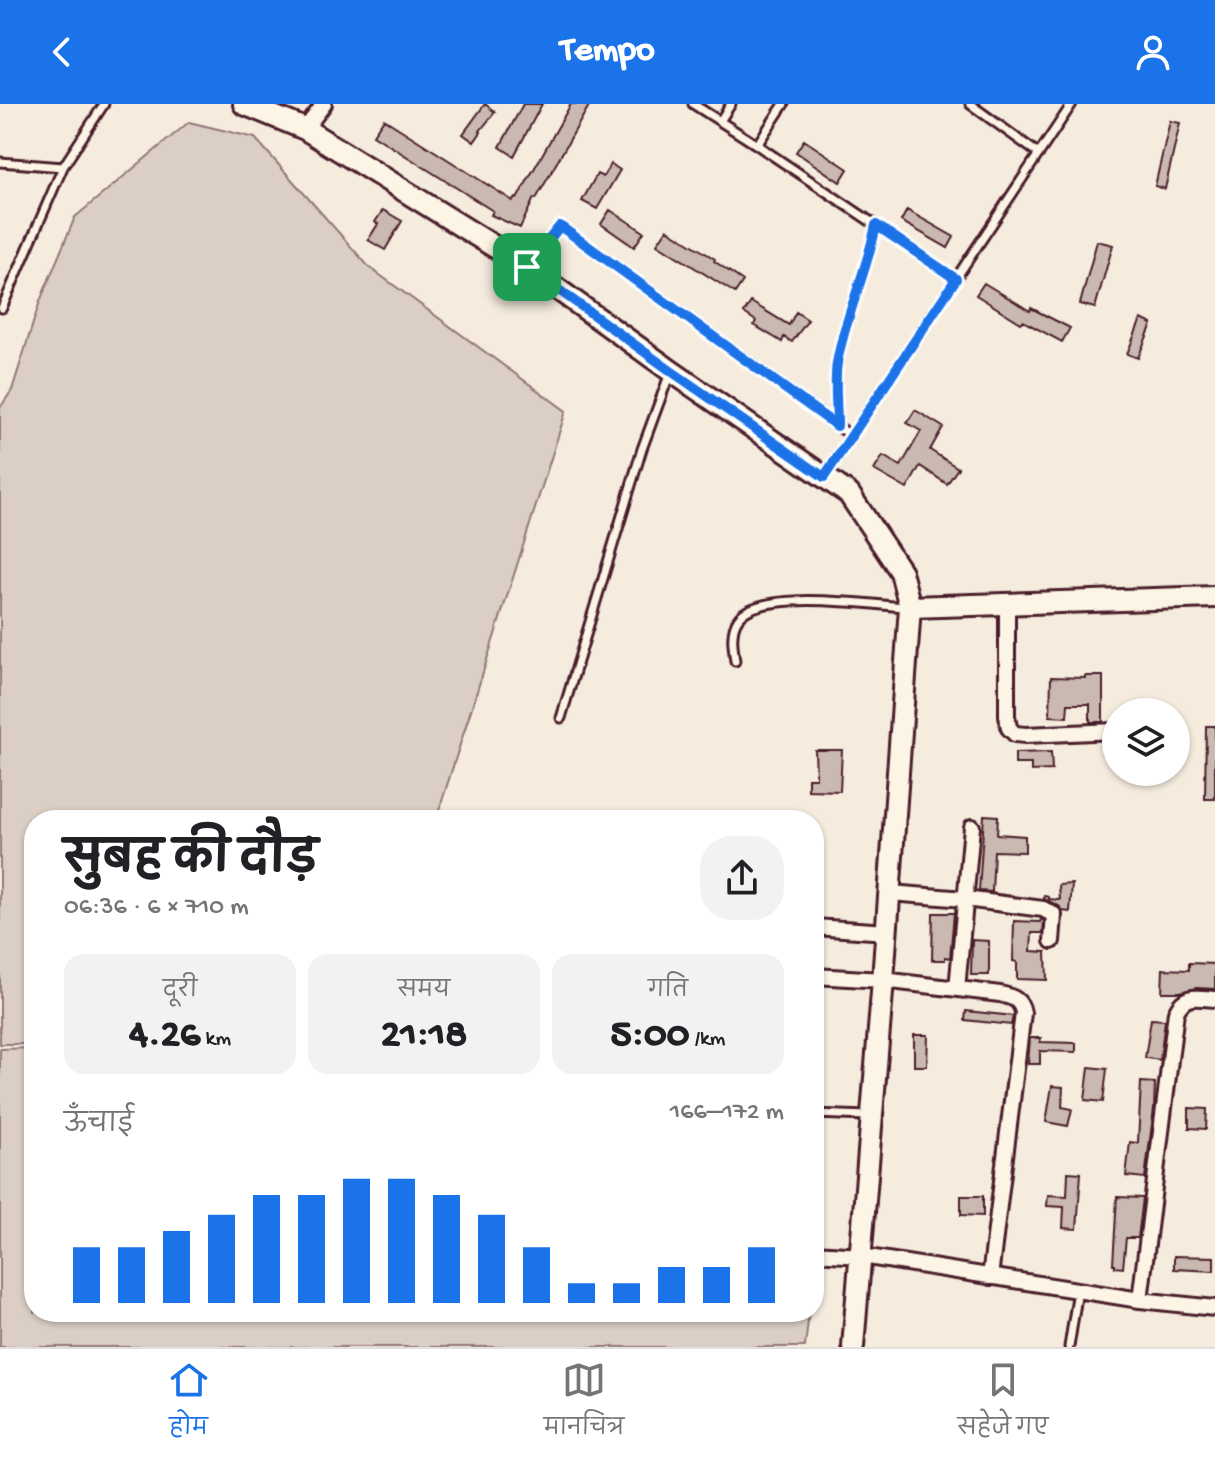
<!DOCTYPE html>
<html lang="hi">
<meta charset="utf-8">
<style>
:root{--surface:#fff;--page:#f2f2f2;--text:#202124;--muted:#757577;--line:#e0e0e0;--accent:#1a73e8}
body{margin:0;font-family:"Gochi Hand","Playpen Sans Deva",sans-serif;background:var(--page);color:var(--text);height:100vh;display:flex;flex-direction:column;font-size:30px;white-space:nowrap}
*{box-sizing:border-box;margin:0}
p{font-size:26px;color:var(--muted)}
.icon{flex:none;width:44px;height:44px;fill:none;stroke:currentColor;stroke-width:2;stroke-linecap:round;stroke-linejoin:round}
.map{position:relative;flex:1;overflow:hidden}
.sheet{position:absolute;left:24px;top:706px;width:800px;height:512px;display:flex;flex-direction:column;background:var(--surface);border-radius:32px;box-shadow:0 2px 6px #0004}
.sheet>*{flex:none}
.buttons{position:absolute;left:1102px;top:594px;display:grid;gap:16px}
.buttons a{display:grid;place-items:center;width:88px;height:88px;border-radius:50%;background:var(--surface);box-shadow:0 2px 6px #0004;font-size:40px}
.pin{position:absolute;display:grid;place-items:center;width:68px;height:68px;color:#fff;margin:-34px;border-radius:16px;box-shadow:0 4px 12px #0006}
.round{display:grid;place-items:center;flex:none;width:84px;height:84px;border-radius:32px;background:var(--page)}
.headline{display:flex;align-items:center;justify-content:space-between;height:136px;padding:0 40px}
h1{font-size:44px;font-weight:700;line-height:60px}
.stats{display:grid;grid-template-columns:repeat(3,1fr);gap:12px;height:136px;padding:8px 40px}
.stats div{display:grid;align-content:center;border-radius:20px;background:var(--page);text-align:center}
.stats b{font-size:40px;font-weight:700}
.stats small{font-size:22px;font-weight:400}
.stats p{font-size:22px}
.chart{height:224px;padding:16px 40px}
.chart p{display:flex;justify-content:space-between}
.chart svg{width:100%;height:144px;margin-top:8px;stroke:var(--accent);stroke-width:6}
header{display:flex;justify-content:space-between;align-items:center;height:104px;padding:0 40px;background:var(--accent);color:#fff;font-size:36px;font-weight:700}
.tab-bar{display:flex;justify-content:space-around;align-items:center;height:112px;border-top:2px solid var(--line);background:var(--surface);font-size:22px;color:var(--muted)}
.tab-bar a{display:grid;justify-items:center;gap:4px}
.tab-bar .active{color:var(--accent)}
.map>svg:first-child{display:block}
.green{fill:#dbcec4;stroke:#927678;stroke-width:2}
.building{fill:#cab9b1;stroke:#4a1f2b;stroke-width:2}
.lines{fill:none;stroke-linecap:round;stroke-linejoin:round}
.lane-casing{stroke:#4a1f2b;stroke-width:13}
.street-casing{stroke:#4a1f2b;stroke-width:20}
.secondary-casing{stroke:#4a1f2b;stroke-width:26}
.lane{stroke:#fcf5e5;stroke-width:7}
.street{stroke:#fcf5e5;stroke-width:14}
.secondary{stroke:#fcf5e5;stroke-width:20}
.route-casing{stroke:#fff;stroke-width:16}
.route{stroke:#1a73e8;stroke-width:10}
</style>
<header><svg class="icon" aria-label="back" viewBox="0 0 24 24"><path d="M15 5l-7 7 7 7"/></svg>Tempo<svg class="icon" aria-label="person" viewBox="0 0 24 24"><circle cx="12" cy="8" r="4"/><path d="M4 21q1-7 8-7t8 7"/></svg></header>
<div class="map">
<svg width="1215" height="1243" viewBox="0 0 1215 1243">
<rect width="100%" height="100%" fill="#f5ecde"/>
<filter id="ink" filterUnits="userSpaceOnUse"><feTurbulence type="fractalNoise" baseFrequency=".0125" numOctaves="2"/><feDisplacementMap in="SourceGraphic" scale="16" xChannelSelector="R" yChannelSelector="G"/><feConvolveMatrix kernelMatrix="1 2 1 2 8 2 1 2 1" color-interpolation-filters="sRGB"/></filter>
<g filter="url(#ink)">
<path class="green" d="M 189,18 L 255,34 L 369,163 L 566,307 L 436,716 L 34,716 L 34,940 L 0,940 L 0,304 L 12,286 L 40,197 L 75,113 Z
M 34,944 L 34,1208 L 809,1208 L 805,1243 L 0,1243 L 0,945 Z"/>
<path class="building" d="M 485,0 L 495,8 L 480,27 L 481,28 L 474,38 L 463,30 Z
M 523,0 L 542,0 L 514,52 L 500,43 Z
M 571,0 L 590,0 L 536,95 L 534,94 L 520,124 L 491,111 L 493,107 L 373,31 L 384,15 L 513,97 L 515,94 L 517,95 Z
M 1170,17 L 1180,19 L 1165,85 L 1155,82 Z
M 804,36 L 848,65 L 840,78 L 796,48 Z
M 611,60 L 620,66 L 597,105 L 582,97 L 597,70 L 603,73 Z
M 383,106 L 402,117 L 385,146 L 368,136 L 378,120 L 375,118 Z
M 610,106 L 644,128 L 634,143 L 601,120 Z
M 907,106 L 954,133 L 948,144 L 901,117 Z
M 667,125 L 715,155 L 714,157 L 743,177 L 735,189 L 657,140 Z
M 1097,137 L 1113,141 L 1095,204 L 1080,200 Z
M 984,179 L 1030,207 L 1031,204 L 1070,224 L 1062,238 L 1023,217 L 1021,219 L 976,191 Z
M 751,198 L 789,221 L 796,208 L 808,216 L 792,238 L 784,233 L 782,238 L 754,221 L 756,217 L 744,209 Z
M 1141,215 L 1152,220 L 1138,254 L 1127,250 Z
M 915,306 L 943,323 L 930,346 L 958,364 L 947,380 L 920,362 L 907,385 L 874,366 L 883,352 L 901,362 L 921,327 L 907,319 Z
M 1085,572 L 1103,572 L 1103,618 L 1090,618 L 1090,600 L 1068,600 L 1067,613 L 1050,612 L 1051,573 L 1085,574 Z
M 1206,622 L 1215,622 L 1215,695 L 1205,695 Z
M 815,646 L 842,646 L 840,687 L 808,686 L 808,674 L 816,674 Z
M 1051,648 L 1052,666 L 1031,667 L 1031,660 L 1015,660 L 1015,649 Z
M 984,711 L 998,712 L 997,730 L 1025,732 L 1025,748 L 994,747 L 992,788 L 979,787 Z
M 1072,780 L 1070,808 L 1063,807 L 1059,802 L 1044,795 L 1044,792 L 1049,793 L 1049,795 L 1060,796 L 1059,781 Z
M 933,809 L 954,809 L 950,854 L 945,853 L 945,856 L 932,856 Z
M 1041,815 L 1044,817 L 1043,829 L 1032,829 L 1031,847 L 1046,848 L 1047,876 L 1017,875 L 1017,858 L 1013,857 L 1014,817 L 1040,818 Z
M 972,836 L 989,837 L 989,871 L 971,871 Z
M 1189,859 L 1215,860 L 1215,885 L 1196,884 L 1180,888 L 1162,888 L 1163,865 L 1189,866 Z
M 966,907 L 1013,912 L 1011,921 L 965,916 Z
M 1151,915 L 1165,916 L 1160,956 L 1145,954 Z
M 914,931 L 928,931 L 927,962 L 914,962 Z
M 1030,934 L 1041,934 L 1040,938 L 1076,939 L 1076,948 L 1040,947 L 1040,960 L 1028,960 Z
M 1089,963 L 1107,965 L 1103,998 L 1085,996 Z
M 1141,978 L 1155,979 L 1154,1005 L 1145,1074 L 1126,1072 L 1130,1038 L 1138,1039 Z
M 1052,982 L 1063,983 L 1062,1003 L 1072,1005 L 1068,1022 L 1046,1018 Z
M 1189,1004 L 1207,1005 L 1206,1025 L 1189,1024 Z
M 1068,1068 L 1081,1069 L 1077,1125 L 1063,1124 L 1064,1103 L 1047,1102 L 1048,1091 L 1067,1092 Z
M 961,1092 L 983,1092 L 983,1112 L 961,1111 Z
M 1117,1093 L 1143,1094 L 1138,1134 L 1126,1134 L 1123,1164 L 1115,1163 L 1115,1160 L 1113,1160 Z
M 1174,1152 L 1214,1153 L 1214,1167 L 1174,1165 Z"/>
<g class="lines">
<g class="lane-casing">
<path id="lane" d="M 693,0 L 757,41
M 784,0 L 757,41 L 956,175
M 970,0 L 1039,50
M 720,17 L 731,0
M 0,58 L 63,63
M 530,160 L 560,122 L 850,331
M 2,204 L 63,63 L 104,0
M 837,322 C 837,301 834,279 837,259 C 845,212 867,168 876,121
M 825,371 L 1072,0
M 735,557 C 733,543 730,527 738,515 C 758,484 873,501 907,503
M 561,614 L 642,345 L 670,269
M 814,1010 L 868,1012
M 1069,1243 L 1078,1186"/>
</g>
<g class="street-casing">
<path id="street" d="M 305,25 L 324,0
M 1007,500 L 1007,612 L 1009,624 L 1015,630 L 1026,631 L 1115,627
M 890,789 L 965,795 L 1043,805 L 1054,811 L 1052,837
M 814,823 L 887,828
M 814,872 L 883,876 L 1000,890 C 1012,893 1021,895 1023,909 L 990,1173
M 957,885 L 972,723
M 814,1149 L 862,1152 L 1140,1196 L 1215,1204
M 1140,1196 L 1176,908 C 1185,889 1197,894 1215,895"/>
</g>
<g class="secondary-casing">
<path id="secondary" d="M 244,0 L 305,25 L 527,163 L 671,267 L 849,390 L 901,468 L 910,503 L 883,876 L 853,1243
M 910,503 L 1215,493"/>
</g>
<use href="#lane" class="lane"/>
<use href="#street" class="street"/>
<use href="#secondary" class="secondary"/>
</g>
</g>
<g class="lines" filter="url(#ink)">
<g class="route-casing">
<path id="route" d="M 876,121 L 956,175 L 824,373 L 671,267 L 527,163 L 560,122 L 837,322 C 837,301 834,279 837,259 C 845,212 867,168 876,121 Z"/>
</g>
<use href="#route" class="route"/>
</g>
</svg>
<div class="buttons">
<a><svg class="icon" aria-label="layers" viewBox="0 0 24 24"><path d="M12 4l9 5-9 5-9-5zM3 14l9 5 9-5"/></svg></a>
</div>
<div class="pin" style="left:527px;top:163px;background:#1e9e55"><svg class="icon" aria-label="arrive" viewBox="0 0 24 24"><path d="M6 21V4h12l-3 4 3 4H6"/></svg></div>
<section class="sheet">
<div class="headline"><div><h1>सुबह की दौड़</h1><p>06:36 · 6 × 710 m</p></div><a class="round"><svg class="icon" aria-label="share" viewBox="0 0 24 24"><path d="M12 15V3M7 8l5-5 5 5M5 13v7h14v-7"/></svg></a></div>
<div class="stats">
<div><p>दूरी</p><b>4.26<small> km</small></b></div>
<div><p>समय</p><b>21:18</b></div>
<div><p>गति</p><b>5:00<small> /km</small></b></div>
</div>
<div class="chart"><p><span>ऊँचाई</span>166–172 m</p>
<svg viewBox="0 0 160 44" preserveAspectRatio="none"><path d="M5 44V27M15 44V27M25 44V22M35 44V17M45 44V11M55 44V11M65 44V6M75 44V6M85 44V11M95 44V17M105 44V27M115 44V38M125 44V38M135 44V33M145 44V33M155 44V27"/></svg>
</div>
</section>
</div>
<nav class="tab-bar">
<a class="active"><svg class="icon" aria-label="home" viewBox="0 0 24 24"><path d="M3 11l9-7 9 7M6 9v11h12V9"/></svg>होम</a>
<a><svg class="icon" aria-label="map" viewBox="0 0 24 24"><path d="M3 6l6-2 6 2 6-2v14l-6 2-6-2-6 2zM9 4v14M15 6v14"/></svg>मानचित्र</a>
<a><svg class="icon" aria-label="saved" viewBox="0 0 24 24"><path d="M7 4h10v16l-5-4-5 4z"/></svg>सहेजे गए</a>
</nav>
